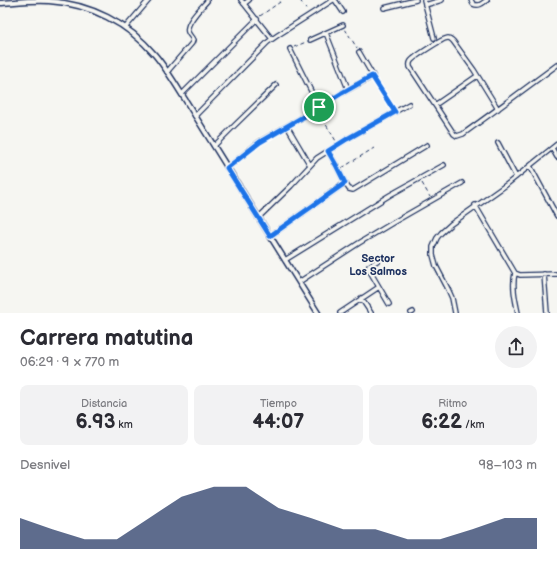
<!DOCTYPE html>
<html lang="es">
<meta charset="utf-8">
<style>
:root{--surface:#fff;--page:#f2f2f3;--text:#2b2b33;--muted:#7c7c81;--accent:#1b2f5e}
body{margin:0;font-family:"Balsamiq Sans",sans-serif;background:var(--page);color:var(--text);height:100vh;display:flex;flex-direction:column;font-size:15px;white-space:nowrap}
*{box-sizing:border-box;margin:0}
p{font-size:13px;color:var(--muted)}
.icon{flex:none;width:22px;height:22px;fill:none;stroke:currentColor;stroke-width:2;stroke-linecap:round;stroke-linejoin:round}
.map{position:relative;height:313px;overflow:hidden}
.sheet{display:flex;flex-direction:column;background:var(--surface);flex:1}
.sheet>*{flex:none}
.pin{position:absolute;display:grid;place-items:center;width:34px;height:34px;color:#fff;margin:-17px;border:2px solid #fff;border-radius:50%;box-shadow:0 1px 4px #0007}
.round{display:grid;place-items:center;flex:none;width:42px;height:42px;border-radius:21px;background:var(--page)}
.head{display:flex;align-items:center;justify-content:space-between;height:68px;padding:0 20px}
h1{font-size:22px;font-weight:700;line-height:30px}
.figures{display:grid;grid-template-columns:repeat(3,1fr);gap:6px;height:68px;padding:4px 20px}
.figures div{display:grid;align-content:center;border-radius:8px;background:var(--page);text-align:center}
.figures b{font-size:20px;font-weight:700}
.figures small{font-size:11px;font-weight:400}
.figures p{font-size:11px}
.chart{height:112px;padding:8px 20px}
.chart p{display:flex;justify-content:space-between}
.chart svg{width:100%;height:72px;margin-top:4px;fill:var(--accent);opacity:.7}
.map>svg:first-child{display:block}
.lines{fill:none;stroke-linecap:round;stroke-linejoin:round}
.minor-casing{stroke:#1b2f5e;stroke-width:6}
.tertiary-casing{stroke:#1b2f5e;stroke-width:7}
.path{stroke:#1b2f5e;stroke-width:1;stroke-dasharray:4 3;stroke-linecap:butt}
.minor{stroke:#f6f6f2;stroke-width:3.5}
.tertiary{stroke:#f6f6f2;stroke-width:4}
.route-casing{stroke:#fff;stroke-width:8}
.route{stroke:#1a73e8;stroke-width:5}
.labels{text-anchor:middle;stroke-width:3.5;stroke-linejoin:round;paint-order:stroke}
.neighbourhood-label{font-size:11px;font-weight:bold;fill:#1b2f5e;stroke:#f6f6f2}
</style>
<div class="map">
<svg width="557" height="313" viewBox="0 0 557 313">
<rect width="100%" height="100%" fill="#f6f6f2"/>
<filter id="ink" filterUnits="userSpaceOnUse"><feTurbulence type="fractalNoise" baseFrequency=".025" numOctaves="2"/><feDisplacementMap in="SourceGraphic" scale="8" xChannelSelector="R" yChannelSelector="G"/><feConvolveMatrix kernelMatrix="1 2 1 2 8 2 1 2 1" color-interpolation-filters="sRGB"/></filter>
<g filter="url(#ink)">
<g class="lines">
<g class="minor-casing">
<path id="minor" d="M 241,0 L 272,39
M 335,0 L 343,12
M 424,0 L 434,38
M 471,0 L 473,4 C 479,7 483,3 487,0
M 244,4 L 249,0
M 425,5 L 442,0
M 384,8 L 416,0
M 125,28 L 149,0
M 326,33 L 348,89
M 310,40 L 343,25
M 290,49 L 319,107
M 167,72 L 192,43 L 193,40 C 192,37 189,35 188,32 C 185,23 202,7 207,1
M 182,94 L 257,19
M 435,105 L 477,76
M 498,109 L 474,70 L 453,41 C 451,39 450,38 448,38 C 443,38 414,57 411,61 C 409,64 410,64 410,67 L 454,134 L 457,136 L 463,134 C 495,111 526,88 557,65
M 195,116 L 268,42 L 278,35 L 333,0
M 287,126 L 310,165
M 498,143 L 516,177
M 214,146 L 234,126 L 276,85
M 552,148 L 557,157
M 328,151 L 336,165 L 345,183 L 349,189 L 353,190 L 427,145
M 530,166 L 557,216
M 227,168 L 259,142 L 315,110 L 342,93 L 373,76 L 359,52
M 475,205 L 515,273 L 520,275 L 557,274
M 258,218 L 291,186 L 317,158 L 347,139 L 409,104
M 270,236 L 345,183
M 285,260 L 390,195 L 444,165
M 377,261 L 369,266 L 368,268 L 389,304
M 515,273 C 512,286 515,299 518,313
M 544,274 L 547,313
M 299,282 L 359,243 L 394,222 L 462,183
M 361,298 L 371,313
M 340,313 L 379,287
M 411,313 L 413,312
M 455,313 L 452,298 L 448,289 L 436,266 L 433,255 L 433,247 L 437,238 L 441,233 L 451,224 L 506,185 L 557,144"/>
</g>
<g class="tertiary-casing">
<path id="tertiary" d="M 0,3 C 16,2 33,0 49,1 C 90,4 128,23 155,55 C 165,67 173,80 181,93 L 318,313"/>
</g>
<path class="path" d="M 300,0 L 307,11
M 260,16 L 283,0
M 345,29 L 357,48
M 294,47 L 306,42
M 375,80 L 394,109
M 319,113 L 336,141
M 342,168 L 374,148
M 422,183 L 430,197"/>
<use href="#minor" class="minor"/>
<use href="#tertiary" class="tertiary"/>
</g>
</g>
<g class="lines" filter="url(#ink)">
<g class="route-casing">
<path id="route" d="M 372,76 L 395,112 L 347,139 L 328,151 L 336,165 L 345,183 L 270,236 L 227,168 L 260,142 L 315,110 L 342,93 Z"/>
</g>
<use href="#route" class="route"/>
</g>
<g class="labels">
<g class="neighbourhood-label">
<text x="378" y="262">Sector<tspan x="378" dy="13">Los Salmos</tspan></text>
</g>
</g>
</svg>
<div class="pin" style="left:319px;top:107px;background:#1e9e55"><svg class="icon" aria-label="arrive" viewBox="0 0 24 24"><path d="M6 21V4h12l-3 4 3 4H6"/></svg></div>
</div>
<section class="sheet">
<div class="head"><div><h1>Carrera matutina</h1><p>06:29 · 9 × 770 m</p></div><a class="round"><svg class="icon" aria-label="share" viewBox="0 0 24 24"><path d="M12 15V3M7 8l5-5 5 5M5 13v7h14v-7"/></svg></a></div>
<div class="figures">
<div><p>Distancia</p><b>6.93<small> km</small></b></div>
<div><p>Tiempo</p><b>44:07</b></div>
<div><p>Ritmo</p><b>6:22<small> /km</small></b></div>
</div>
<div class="chart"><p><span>Desnivel</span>98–103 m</p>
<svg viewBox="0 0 160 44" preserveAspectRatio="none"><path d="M0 44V25L10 32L20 38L30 38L40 25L50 12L60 6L70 6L80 19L90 25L100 32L110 32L120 38L130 38L140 32L150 25L160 25V44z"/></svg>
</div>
</section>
